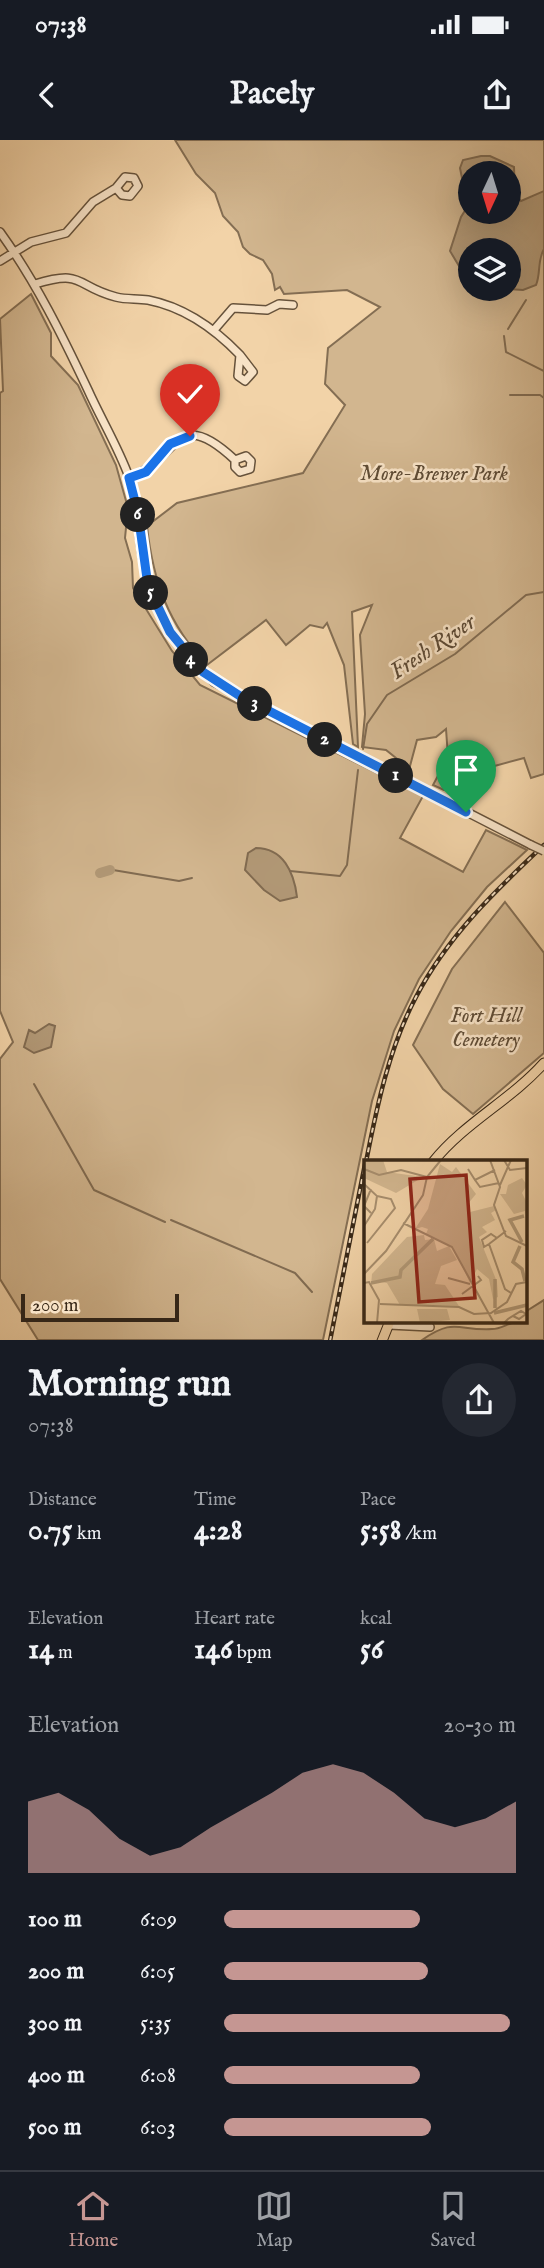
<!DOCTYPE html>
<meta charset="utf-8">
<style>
:root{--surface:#171b24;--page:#242831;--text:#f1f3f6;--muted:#9ea1a6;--line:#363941;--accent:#c59692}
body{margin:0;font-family:"IM FELL English",serif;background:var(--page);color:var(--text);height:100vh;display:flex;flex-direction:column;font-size:26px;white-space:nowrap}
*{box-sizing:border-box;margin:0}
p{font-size:23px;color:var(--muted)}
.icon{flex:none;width:38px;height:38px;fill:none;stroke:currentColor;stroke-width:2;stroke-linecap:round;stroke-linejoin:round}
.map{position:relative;height:1200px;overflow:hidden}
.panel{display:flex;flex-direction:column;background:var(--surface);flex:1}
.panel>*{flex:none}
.needle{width:46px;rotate:184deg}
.tools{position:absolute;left:458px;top:21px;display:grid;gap:14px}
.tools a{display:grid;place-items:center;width:63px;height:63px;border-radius:50%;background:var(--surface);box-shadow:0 7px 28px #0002;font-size:35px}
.scale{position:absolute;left:21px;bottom:18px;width:158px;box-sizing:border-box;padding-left:7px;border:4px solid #372717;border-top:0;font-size:19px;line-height:24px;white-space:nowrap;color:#372717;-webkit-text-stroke:5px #f7e2c6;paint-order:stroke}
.pin{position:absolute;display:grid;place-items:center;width:60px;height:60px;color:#fff;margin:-72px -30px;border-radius:50% 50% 50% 0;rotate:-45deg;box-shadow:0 0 7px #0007}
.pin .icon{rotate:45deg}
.km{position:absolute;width:35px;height:35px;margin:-18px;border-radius:50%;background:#222;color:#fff;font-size:19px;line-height:35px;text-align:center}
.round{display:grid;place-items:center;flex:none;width:74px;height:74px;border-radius:37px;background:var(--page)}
.overview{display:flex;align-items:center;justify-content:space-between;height:119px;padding:0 28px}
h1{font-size:38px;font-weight:700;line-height:52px}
.metrics{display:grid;grid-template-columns:repeat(3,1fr);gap:10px;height:119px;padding:7px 28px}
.metrics div{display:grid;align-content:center}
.metrics b{font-size:30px;font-weight:700}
.metrics small{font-size:19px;font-weight:400}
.metrics p{font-size:19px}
.chart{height:196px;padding:14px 28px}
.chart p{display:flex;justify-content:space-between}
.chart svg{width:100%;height:126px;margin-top:7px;fill:var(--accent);opacity:.7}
ul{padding:0 28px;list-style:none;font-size:23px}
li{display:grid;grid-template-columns:112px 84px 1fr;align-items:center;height:52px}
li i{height:18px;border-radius:9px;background:var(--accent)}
.status{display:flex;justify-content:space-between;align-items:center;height:49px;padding:0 35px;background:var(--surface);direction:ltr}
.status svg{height:19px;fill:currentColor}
header{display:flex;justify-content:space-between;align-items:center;height:91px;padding:0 28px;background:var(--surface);font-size:32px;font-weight:700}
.tabs{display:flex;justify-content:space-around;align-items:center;height:98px;border-top:2px solid var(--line);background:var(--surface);font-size:19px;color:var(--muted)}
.tabs a{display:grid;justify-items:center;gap:4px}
.tabs .current{color:var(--accent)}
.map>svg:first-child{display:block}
.green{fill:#d2b68f;stroke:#846e53;stroke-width:2;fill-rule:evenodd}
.water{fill:#b29977;stroke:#816b51;stroke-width:2}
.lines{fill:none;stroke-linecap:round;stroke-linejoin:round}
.stream{stroke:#816b51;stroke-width:2}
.river{stroke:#b29977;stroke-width:10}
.minor-casing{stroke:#66523b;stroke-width:10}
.major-casing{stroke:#372717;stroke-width:11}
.minor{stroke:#f7e2c6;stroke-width:7}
.major{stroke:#f2d3a8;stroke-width:9}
.rail-casing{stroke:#372717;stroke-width:4.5}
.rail{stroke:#f7e2c6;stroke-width:2;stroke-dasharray:5;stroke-linecap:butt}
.minor-bridge-casing{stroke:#66523b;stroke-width:10;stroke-linecap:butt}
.minor-bridge{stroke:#f7e2c6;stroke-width:7}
.route-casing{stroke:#fff;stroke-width:14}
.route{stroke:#1a73e8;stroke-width:9}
.labels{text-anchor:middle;stroke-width:5;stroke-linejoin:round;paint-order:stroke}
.park-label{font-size:21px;font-style:italic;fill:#5e4b35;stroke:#f7e2c6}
.water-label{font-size:23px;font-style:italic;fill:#5c4934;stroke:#f7e2c6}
.inset-river{fill:none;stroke:#b29977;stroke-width:3.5}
.inset-road{fill:none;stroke:#a78e6e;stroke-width:2}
.view{fill:#8f2418;fill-opacity:0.15;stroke:#8f2418;stroke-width:3.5}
.inset-edge{fill:none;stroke:#372717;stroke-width:3.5}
</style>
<div class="status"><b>07:38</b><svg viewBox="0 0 49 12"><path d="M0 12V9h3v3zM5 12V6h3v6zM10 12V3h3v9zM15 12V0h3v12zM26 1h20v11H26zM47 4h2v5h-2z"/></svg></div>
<header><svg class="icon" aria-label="back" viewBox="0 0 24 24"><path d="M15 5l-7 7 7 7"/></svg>Pacely<svg class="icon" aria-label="share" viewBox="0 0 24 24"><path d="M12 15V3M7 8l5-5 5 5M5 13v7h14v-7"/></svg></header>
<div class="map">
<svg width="544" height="1201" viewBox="0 0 544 1201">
<rect width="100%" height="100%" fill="#f2d3a8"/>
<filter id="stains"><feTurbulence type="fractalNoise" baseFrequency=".00286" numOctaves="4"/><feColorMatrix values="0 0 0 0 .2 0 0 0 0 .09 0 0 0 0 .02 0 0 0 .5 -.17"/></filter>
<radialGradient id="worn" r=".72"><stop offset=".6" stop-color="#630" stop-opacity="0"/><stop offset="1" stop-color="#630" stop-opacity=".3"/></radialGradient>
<path class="green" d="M 175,0 L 544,0 L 544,634 L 531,638 L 524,618 L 487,628 L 479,618 L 444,650 L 433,645 L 448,617 L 446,589 L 436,597 L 417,600 L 410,626 L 406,626 L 386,610 L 362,607 L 365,574 L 360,495 L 372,465 L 352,472 L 358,607 L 353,604 L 344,525 L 327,483 L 323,488 L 310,485 L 286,505 L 266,480 L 207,525 C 168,484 153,441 147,386 L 177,363 L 303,333 L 345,265 L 325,244 L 328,208 L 380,167 L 347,150 L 284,154 L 280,147 L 275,150 L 272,134 L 263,120 L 250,114 L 243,107 L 238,92 L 223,76 L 215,53 L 196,34 ZM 471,33 L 509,33 L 509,72 L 471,72 ZM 471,110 L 509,110 L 509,149 L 471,149 Z
M 31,154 L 51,193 L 51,216 L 78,245 L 116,325 L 128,368 L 125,398 L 132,422 L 133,448 L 172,511 L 200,545 L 423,656 L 400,698 L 463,732 L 486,690 L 527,710 L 487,747 L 451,791 L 419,839 L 394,891 L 372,961 L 323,1200 L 38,1200 L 0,1139 L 0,919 L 13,902 L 0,871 L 0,253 L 3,251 L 0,179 Z
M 505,762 L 544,813 L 544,913 L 473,974 L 443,949 L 413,905 L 452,829 Z
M 544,1160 L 544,1200 L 422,1200 C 455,1177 457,1191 492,1189 C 503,1189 509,1181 525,1181 L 525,1172 Z"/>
<path class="water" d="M 481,16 L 490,16 L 514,27 L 515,55 L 521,61 L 544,51 L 544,109 C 537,121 541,133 536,145 L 523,150 L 507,149 L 509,110 L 471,110 L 471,134 L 459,126 L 450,111 L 461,77 L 471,61 L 471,72 L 509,72 L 509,33 L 471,33 L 471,50 L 467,40 L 462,38 L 460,28 L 463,20 Z
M 256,708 C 283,708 294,732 297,757 L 280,761 L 264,750 L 245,730 L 248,713 Z
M 49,884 L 55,886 L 51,907 L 34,913 L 24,907 L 29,890 L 35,893 Z"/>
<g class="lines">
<path class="stream" d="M 508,189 L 526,160
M 504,196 L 506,212 L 544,231
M 510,255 L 540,255 L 544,258
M 363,609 L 367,584 L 387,555 L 455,514 L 526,455 L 544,452
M 113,730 L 179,741 L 192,738
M 290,731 L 340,736 L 347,725 L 358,630
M 34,944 L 94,1050 L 165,1082
M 171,1080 L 295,1133 L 312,1152"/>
<path class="river" d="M 100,733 L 110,730"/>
<g class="minor-casing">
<path id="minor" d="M 0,92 C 36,142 62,195 88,250 C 101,279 118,307 129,337 C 136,358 137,378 140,400 C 146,457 171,504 214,542 L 531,705
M 0,121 L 31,102 L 66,93 L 93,62 L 116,48 L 125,37 L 134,38 L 138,46 L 130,56 L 122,55 L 116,48
M 35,144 C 85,129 74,146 116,157 C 127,160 137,158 148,160 C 184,167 215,189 240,215 L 238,236 L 245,241 L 253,232 L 240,215
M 214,190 L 233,168 L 267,170 L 279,164 L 293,165
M 129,338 C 179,320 174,263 235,320 L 235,327 L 240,332 L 250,329 L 251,321 L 246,316 L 235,320
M 389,1185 L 430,1187"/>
</g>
<g class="major-casing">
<path id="major" d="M 433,1022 C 464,983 511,960 544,923
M 382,1201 L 390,1181"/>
</g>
<use href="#minor" class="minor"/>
<use href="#major" class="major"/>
<g class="rail-casing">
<path id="rail" d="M 366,1022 C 377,966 389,908 416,857 C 447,797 495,751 544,705
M 330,1201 L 365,1024"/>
</g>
<use href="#rail" class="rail"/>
<g class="minor-bridge-casing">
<path id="minor-bridge" d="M 531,705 L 544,711"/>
</g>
<use href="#minor-bridge" class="minor-bridge"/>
</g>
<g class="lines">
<g class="route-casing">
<path id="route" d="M 190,296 L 170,304 L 146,332 L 129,338 L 138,373 L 148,446 L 170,492 L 203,532 L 240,556 L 466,672"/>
</g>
<use href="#route" class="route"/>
</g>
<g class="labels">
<g class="park-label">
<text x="434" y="340">More-Brewer Park</text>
<text x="486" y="882">Fort Hill<tspan x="486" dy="24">Cemetery</tspan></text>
</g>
<g class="water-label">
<text transform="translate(432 506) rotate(-34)" y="8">Fresh River</text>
</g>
</g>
<g transform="translate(364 1020)">
<rect width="163" height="163" fill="#f2d3a8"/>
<path d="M 0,0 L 19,0 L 23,12 L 59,17 L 32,33 L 0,18 ZM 76,4 L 88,12 L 92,7 L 112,34 L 103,45 L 106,52 L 130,46 L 132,50 L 127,53 L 131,60 L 118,67 L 123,72 L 115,77 L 133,122 L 134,137 L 129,139 L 125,119 L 113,109 L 106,123 L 89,87 L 62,74 L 64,69 L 58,67 L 51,69 L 64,49 ZM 158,18 L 163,25 L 158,33 L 163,43 L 163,62 L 161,51 L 150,54 L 136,34 L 142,34 L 144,25 ZM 60,75 L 61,80 L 70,79 L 73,91 L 85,86 L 93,100 L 77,106 L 71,124 L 81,125 L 95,146 L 36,145 L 23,123 L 11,121 L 7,125 L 8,114 L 43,77 ZM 53,149 L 83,149 L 86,160 L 56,163 Z" fill="#d2b68f"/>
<path class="inset-river" d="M 158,82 L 146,60 L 160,56M 156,86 L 149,102 L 158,109 L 161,121M 7,123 L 36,117 L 37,110 L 69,79M 131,148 L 131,119M 130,153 L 163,145"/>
<path class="inset-road" d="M 126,0 L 136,27 L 130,45 L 142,76 L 163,86M 140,0 L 146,10 L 163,8M 0,9 L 15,15 L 37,10 L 63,17M 104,9 L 111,20 L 131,10M 111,20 L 116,27 L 135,23M 0,24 L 13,36 L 11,49 L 0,66M 136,25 L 147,0M 7,53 L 0,46 L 7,29M 39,63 L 88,87 L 130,163M 3,83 L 31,48 L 27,39 L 13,36M 125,84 L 141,129 L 147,133M 125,84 L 120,87 L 118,80 L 127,74 L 133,78M 125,84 L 142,71M 0,114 L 22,91 L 59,35 L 63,17 L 77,0M 84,118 L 106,124M 0,123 L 5,122 L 15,140 L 13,163M 98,134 L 117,120 L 114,116M 16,144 L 95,147 L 110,154 L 127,153 L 143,142 L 152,124 L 163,122M 140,163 L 144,159 L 157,151 L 162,154 L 155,159 L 149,156"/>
<path class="view" d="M 102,15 L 111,138 L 55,142 L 46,19 Z"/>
<rect width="163" height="163" class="inset-edge"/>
</g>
<rect width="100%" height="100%" filter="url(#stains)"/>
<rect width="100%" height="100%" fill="url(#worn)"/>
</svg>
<div class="tools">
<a><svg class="needle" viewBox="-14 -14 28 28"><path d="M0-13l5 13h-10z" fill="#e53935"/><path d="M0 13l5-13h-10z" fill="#9ea1a6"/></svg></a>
<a><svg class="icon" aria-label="layers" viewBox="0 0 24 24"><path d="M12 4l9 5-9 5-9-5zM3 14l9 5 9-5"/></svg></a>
</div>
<div class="scale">200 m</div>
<div class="pin" style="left:466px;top:672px;background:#1e9e55"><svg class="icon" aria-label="arrive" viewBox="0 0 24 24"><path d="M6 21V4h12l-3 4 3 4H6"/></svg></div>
<div class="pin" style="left:190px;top:296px;background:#d93025"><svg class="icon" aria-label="check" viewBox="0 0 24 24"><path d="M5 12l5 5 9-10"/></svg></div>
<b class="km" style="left:396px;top:636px">1</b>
<b class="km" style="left:325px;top:600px">2</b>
<b class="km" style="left:255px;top:564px">3</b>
<b class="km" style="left:191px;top:520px">4</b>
<b class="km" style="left:151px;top:453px">5</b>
<b class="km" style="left:138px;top:375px">6</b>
</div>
<section class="panel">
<div class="overview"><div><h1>Morning run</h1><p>07:38</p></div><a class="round"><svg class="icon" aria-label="share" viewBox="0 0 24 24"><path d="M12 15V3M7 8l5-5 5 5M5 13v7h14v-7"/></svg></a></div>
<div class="metrics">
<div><p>Distance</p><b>0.75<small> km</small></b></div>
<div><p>Time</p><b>4:28</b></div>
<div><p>Pace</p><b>5:58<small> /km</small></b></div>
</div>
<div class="metrics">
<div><p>Elevation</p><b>14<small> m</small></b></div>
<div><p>Heart rate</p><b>146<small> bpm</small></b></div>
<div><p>kcal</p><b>56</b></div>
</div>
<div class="chart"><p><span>Elevation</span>20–30 m</p>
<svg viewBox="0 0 160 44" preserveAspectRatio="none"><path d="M0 44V19L10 16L20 22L30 32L40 38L50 35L60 28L70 22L80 16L90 9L100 6L110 9L120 16L130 25L140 28L150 25L160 19V44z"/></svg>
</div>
<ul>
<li><b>100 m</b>6:09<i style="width:67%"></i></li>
<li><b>200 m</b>6:05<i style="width:70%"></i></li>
<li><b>300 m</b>5:35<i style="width:98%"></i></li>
<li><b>400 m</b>6:08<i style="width:67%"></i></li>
<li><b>500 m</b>6:03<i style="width:71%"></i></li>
</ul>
</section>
<nav class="tabs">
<a class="current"><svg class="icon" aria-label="home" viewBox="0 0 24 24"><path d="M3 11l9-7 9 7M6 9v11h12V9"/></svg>Home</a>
<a><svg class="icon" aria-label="map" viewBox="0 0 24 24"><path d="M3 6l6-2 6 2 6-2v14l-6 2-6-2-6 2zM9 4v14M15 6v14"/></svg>Map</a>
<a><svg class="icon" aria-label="saved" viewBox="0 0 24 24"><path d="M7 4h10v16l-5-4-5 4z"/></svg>Saved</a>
</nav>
